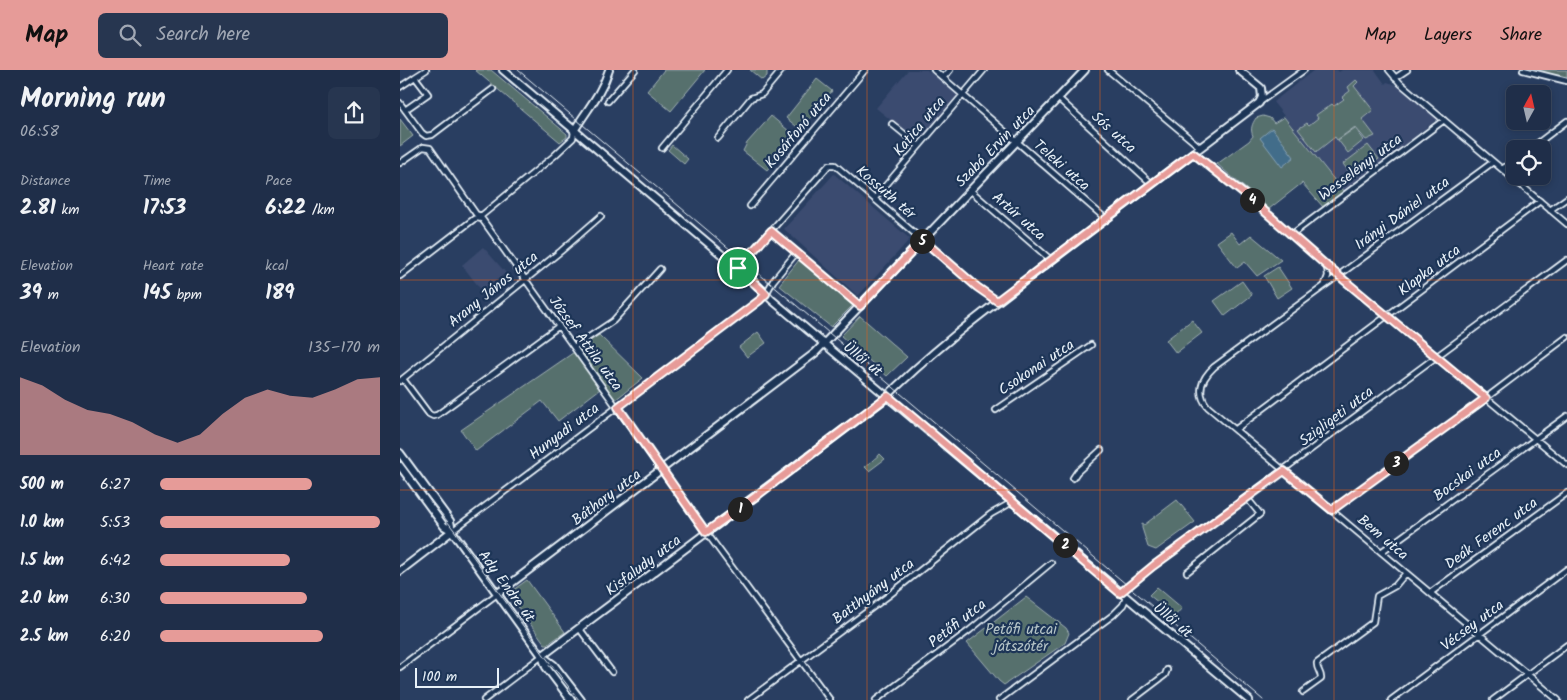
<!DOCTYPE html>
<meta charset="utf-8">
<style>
:root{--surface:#1f2e49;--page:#273650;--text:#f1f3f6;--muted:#a1a8b4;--line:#3c4a61;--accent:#e69b98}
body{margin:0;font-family:Kalam,sans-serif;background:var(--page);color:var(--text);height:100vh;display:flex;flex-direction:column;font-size:19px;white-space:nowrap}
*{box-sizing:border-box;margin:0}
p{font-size:16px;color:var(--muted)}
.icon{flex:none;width:28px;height:28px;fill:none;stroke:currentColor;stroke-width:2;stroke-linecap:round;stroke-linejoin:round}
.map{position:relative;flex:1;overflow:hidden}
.panel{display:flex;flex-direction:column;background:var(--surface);width:400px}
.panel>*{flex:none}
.needle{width:32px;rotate:8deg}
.fabs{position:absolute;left:1106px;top:15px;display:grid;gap:10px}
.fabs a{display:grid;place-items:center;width:45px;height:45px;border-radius:8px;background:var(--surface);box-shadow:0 2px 8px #0003,0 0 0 1px var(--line);font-size:25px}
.scale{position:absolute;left:15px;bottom:12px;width:84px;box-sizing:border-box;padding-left:5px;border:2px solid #e8f1f8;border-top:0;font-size:14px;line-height:18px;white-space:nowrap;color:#e8f1f8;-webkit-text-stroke:4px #1d3557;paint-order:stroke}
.pin{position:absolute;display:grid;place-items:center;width:42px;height:42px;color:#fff;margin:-21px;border:2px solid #fff;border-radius:50%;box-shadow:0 1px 5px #0007}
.km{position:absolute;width:25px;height:25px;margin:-12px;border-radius:50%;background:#222;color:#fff;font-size:14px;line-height:25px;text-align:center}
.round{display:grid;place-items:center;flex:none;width:52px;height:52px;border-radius:8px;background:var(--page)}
.overview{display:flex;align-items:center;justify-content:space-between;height:85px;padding:0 20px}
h1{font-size:28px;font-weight:600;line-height:38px}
.metrics{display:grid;grid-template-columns:repeat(3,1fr);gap:8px;height:85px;padding:5px 20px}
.metrics div{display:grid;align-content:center}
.metrics b{font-size:21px;font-weight:600}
.metrics small{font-size:14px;font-weight:400}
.metrics p{font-size:14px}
.chart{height:140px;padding:10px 20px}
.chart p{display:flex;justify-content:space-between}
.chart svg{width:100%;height:90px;margin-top:5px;fill:var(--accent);opacity:.7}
ul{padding:0 20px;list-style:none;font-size:16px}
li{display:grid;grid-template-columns:80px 60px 1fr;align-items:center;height:38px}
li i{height:12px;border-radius:6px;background:var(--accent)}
header{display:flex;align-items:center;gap:30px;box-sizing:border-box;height:70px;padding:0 25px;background:var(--accent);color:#111}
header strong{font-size:24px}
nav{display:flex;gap:28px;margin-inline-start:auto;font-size:18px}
.search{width:350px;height:45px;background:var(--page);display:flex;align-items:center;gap:12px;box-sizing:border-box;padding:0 18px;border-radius:8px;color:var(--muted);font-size:19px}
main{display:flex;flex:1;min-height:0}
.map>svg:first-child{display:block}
.built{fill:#3b4b70}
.green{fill:#57706d;stroke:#a0b0b2}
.water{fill:#436d8a;stroke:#85a2b6}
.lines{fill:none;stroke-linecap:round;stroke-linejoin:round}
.street-casing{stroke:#e8f1f8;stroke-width:8}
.secondary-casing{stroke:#e8f1f8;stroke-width:10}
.street{stroke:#1d3557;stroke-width:4.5}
.secondary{stroke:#1d3557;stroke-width:6}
.tram{stroke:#e8f1f8;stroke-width:1}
.route-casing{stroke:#fff;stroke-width:10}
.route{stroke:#e69b98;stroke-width:6}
.grid{fill:none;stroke:#e86118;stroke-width:1;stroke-opacity:0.55}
.labels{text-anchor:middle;stroke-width:4.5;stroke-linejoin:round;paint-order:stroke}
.street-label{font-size:15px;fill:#e8f1f8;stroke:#1d3557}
.park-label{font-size:15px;fill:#b5c4c7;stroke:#1d3557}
</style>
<header>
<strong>Map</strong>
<div class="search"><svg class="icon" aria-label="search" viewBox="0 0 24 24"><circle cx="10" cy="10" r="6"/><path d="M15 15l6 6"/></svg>Search here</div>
<nav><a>Map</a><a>Layers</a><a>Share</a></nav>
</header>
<main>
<section class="panel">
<div class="overview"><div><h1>Morning run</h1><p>06:58</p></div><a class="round"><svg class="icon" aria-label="share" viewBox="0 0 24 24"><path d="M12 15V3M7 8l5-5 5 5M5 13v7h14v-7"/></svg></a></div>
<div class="metrics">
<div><p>Distance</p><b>2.81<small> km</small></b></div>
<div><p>Time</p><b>17:53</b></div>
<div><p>Pace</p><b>6:22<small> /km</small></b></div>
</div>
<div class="metrics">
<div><p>Elevation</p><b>39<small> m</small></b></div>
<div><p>Heart rate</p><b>145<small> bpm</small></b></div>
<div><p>kcal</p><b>189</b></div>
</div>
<div class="chart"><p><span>Elevation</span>135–170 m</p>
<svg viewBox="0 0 160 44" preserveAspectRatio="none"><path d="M0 44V6L10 10L20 17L30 22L40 24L50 28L60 34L70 38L80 34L90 24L100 16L110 12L120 15L130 16L140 12L150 7L160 6V44z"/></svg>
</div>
<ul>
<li><b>500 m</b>6:27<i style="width:69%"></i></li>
<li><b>1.0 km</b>5:53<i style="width:100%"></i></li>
<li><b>1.5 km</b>6:42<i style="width:59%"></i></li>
<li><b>2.0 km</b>6:30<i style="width:67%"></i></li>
<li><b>2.5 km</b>6:20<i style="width:74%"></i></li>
</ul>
</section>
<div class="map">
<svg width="1167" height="630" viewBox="0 0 1167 630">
<rect width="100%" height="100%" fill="#293e61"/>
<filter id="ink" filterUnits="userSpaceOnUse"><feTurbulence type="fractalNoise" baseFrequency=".02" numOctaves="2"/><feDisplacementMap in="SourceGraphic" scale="10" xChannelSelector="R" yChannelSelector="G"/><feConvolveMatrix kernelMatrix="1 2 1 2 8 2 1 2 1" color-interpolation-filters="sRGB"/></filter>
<g filter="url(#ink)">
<path class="built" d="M 508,0 L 527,0 L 557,25 L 518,72 L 476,38 Z
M 914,0 L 937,0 L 939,2 L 942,0 L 975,0 L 985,14 L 987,12 L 994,14 L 1014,28 L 1037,49 L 944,122 L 873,32 Z
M 434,104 L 510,169 L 458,226 L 384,159 Z
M 83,177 L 106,203 L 82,221 L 62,195 Z"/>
<path class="green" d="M 75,0 L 91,0 L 167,64 L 167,67 L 160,72 Z
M 264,0 L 305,0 L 271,41 L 247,21 Z
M 350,0 L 367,0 L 367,6 L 362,10 Z
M 1127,0 L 1167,0 L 1167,10 Z
M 417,9 L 432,21 L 401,60 L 386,48 Z
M 956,10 L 958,12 L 954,16 L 973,40 L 962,49 L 975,66 L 966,70 L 955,57 L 937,70 L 935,67 L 916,82 L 898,59 L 907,53 L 909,55 L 918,48 L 916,45 L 932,34 L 934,36 L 944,29 L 942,27 L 950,21 L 948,17 Z
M 371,46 L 395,66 L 367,100 L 343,81 L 347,73 Z
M 863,46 L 870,48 L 874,53 L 884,47 L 944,122 L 924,138 L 902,113 L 869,139 L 817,94 L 849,71 L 853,66 C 850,59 852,54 856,48 Z
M 0,49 L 13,66 L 0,76 Z
M 955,58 L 964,70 L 948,83 L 938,70 Z
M 272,75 L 288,89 L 284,94 L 268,80 Z
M 968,75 L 979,89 L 954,108 L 943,94 Z
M 831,162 L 840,174 L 851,165 L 881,190 L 857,206 L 845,192 L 837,198 L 817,172 Z
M 399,190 L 453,235 L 431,257 L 379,215 Z
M 878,197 L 892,218 L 877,228 L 864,206 Z
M 842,211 L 852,225 L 825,246 L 814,231 Z
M 460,246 L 507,287 L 487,306 L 441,266 Z
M 792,250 L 802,263 L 776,283 L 766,270 Z
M 358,262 L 366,273 L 347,287 L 339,277 Z
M 199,265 L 243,308 L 215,330 L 204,316 L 158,351 L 142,331 L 76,381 L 61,360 Z
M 480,384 L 485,389 L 469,401 L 465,397 Z
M 777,430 L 795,452 L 756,480 L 748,477 L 742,458 L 742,454 L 744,455 Z
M 127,510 L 165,562 L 148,574 L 145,574 L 109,525 L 109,523 Z
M 757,517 L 782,538 L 775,546 L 749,525 Z
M 626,527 L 666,558 L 669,563 L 665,573 L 604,615 L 599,611 L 567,573 Z"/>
<path class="water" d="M 872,58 L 894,87 L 882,97 L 860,68 Z"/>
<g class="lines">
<g class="street-casing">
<path id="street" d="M 534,0 L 706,149
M 708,0 L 800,77
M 989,0 L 1000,13 L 1167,154
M 1123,0 L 1167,11
M 15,7 L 26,0
M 543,8 L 550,0
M 995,8 L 1007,0
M 0,17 L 15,7 L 28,24 L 5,40
M 658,28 L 752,114
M 208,31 L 235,0
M 860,32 L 904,0
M 0,33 L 22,63 L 26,66 L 32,65 L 93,19
M 492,54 L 519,76
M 318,68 L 351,28 L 362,24 L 382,0
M 262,78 L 327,0
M 1130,79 L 1167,51
M 793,83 L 854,132 L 927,196 L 1167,395
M 1093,92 L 814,297 C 801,309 796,323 808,337 L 1158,630
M 0,93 L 23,77 L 30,78 L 76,144 L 81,146 L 154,86 L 173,68 L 174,61
M 1102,99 L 1115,90
M 570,120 L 651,190
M 475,128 L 584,0
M 350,136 L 465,0
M 1150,140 L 1167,128
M 371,161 L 460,236
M 891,165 L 1044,50
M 338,198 L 429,95 L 435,95 L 577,217 L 597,231
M 0,206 L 74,149 L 77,148 L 82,149 L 306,462 L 430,630
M 925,214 L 928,206 L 927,196
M 174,277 L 213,251 L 260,199
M 3,309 L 29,344 L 33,346 L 37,345 L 159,256
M 0,311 L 161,181 L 201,146
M 596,340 L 691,275
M 836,359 L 1140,131
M 673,408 L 677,402 L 701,380
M 932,440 L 1086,328 L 1167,267
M 52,461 L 360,230 L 366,224 L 373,211 L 396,183
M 981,482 L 1167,346
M 787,502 L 860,444 L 847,428
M 720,523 L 753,496 L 1167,190
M 1030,523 L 1167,423
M 179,558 L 212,602
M 0,597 L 97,524
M 903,622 L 921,609 C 922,603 916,599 917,593 L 973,552 L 977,526 L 995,516 L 1006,503
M 84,630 L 142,586
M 348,630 L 488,526 L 591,444 L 607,435 L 612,430
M 476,630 L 570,560 L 651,493
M 599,630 L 713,545 L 723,535 L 726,528
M 732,630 L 765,605 L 767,600
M 991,630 L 1167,499
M 1093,630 L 1167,575"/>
</g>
<g class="secondary-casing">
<path id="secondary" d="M 103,0 L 353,211 L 372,230 L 849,630
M 174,61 C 187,39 201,25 209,0
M 0,383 L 50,451 L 52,461 L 142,586 L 146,597 L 171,630
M 0,396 L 44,456 L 52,461
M 0,501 L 52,461
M 97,524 L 415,283 L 685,0
M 142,586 L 482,331 C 535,277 597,232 657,186 C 724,135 792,84 859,33 L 862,27 L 861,18 L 839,0
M 143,587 L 154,595 L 181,630"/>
</g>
<use href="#street" class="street"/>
<use href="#secondary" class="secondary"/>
<path class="tram" d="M 118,0 L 863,630
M 0,390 L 54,460 L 144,585 L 179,630"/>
</g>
</g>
<g class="lines" filter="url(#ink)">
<g class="route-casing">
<path id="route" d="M 793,83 L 854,132 L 927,196 L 1086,328 L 932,440 L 884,401 L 753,496 L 720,523 L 488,326 L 355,427 L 306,462 L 218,337 L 360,230 L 366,224 L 338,198 L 371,161 L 460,236 L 523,170 L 577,217 L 597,231 Z"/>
</g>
<use href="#route" class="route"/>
</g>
<path class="grid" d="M 233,0 L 233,630M 467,0 L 467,630M 700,0 L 700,630M 934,0 L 934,630M 0,210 L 1167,210M 0,420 L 1167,420"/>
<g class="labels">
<g class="street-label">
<text transform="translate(519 56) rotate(-50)" y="5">Katica utca</text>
<text transform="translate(398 60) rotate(-50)" y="5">Kosárfonó utca</text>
<text transform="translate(714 62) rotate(42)" y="5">Sós utca</text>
<text transform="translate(595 76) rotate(-46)" y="5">Szabó Ervin utca</text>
<text transform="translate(662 95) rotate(41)" y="5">Teleki utca</text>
<text transform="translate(960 97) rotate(-37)" y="5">Wesselényi utca</text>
<text transform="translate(486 122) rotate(41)" y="5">Kossuth tér</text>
<text transform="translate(1002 143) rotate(-36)" y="5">Irányi Dániel utca</text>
<text transform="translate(619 146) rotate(41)" y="5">Artúr utca</text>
<text transform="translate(1029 200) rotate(-37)" y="5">Klapka utca</text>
<text transform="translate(93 219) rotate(-39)" y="5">Arany János utca</text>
<text transform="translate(186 273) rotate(54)" y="5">József Attila utca</text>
<text transform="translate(463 289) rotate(39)" y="5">Üllői út</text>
<text transform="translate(636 297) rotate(-34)" y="5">Csokonai utca</text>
<text transform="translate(936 346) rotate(-37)" y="5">Szigligeti utca</text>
<text transform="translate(164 361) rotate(-37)" y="5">Hunyadi utca</text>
<text transform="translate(1067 404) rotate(-36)" y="5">Bocskai utca</text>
<text transform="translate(206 427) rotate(-37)" y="5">Báthory utca</text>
<text transform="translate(1091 463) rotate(-36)" y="5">Deák Ferenc utca</text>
<text transform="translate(983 467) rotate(40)" y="5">Bem utca</text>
<text transform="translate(243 495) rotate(-37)" y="5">Kisfaludy utca</text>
<text transform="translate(107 516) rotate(54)" y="5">Ady Endre út</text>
<text transform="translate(473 521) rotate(-37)" y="5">Batthyány utca</text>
<text transform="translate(773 550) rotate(40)" y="5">Üllői út</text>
<text transform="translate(557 553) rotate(-38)" y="5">Petőfi utca</text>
<text transform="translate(1072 555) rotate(-37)" y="5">Vécsey utca</text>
</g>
<g class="park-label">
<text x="621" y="564">Petőfi utcai<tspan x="621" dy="17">játszótér</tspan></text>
</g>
</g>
</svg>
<div class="fabs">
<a><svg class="needle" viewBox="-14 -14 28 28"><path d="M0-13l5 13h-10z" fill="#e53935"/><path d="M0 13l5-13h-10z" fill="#a1a8b4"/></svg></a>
<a><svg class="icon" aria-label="locate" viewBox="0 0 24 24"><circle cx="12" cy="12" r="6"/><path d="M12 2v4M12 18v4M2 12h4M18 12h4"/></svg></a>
</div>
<div class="scale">100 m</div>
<div class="pin" style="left:338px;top:198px;background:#1e9e55"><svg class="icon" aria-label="arrive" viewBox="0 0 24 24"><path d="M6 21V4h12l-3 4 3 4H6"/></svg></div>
<b class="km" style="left:340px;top:439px">1</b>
<b class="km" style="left:665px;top:475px">2</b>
<b class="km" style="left:996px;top:393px">3</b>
<b class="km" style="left:852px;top:130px">4</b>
<b class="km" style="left:522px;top:171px">5</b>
</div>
</main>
